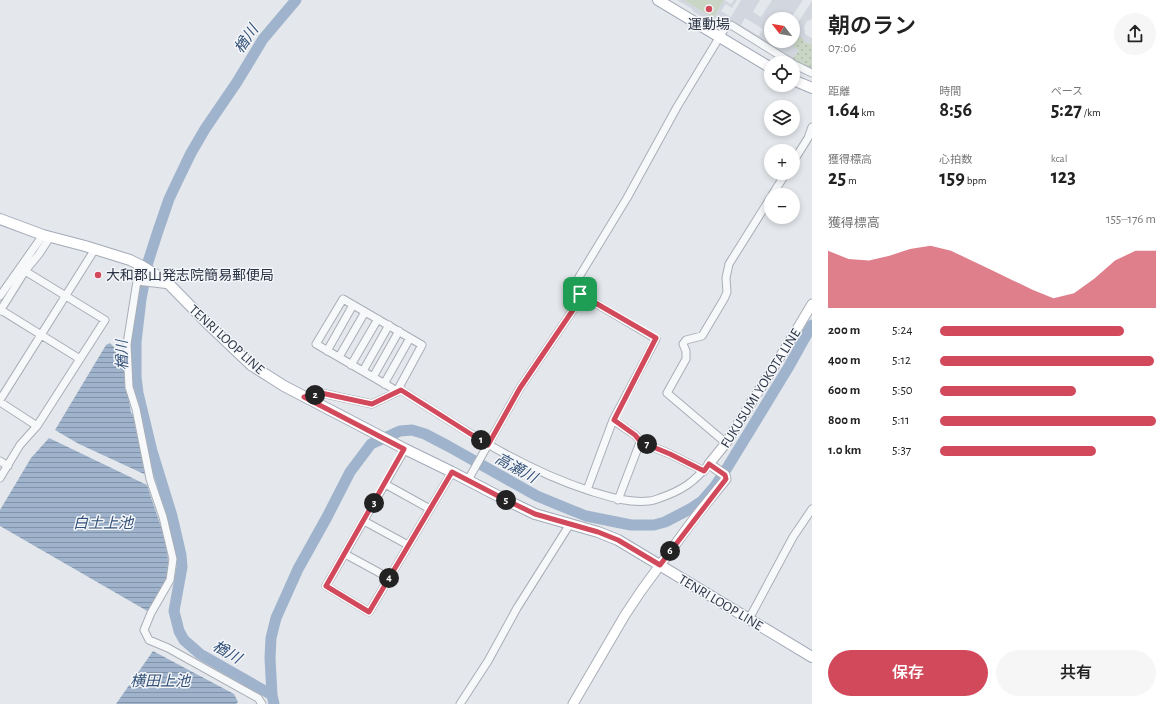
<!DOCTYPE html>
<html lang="ja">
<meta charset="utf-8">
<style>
:root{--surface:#fff;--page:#f6f6f6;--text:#222;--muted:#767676;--accent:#d1495b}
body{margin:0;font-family:"Alegreya Sans","Noto Sans JP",sans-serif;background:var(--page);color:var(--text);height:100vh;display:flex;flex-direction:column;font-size:15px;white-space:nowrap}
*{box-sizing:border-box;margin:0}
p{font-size:13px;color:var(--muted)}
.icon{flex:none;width:22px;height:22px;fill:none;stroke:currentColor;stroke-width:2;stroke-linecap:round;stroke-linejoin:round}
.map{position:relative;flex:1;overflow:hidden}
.details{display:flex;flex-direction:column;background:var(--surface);width:360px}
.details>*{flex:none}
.needle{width:26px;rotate:301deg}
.controls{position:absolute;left:764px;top:12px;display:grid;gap:8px}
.controls a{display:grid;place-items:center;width:36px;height:36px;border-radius:50%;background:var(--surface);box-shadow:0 2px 6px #0003;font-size:20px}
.pin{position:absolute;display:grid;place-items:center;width:34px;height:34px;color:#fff;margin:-17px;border-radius:8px;box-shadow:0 2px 6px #0006}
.km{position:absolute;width:20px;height:20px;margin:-10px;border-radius:50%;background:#222;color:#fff;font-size:11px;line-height:20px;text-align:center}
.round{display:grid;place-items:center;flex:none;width:42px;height:42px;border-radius:21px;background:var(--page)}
.head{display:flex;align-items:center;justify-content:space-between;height:68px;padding:0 16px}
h1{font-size:22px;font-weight:600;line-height:30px}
.stats{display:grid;grid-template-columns:repeat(3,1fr);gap:6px;height:68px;padding:4px 16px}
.stats div{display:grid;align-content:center}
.stats b{font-size:20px;font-weight:600}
.stats small{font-size:11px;font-weight:400}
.stats p{font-size:11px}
.chart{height:112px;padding:8px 16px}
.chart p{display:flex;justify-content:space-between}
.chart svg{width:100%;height:72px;margin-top:4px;fill:var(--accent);opacity:.7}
.action{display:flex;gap:8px;margin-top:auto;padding:8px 16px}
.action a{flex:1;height:46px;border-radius:24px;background:var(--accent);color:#fff;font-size:16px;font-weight:600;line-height:46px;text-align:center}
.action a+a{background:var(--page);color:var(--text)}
ul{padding:0 16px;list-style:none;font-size:13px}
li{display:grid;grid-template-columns:64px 48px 1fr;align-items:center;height:30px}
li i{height:10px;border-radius:5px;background:var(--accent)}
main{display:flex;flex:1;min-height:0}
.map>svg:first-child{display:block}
.built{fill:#d2d6de;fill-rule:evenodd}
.grass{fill:url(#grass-dots)}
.green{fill:#c9d6c5}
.water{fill:url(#water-rules)}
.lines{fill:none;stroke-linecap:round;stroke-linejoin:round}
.river{stroke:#9fb4cc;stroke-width:11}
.minor-casing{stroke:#a9aeb7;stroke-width:9}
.secondary-casing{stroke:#a9aeb7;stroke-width:11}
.primary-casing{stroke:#a3abb8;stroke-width:12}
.minor{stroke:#f7f8fa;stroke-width:7}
.secondary{stroke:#fff;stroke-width:9}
.primary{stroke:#fff;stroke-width:10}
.route-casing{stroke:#fff;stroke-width:8}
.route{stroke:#d1495b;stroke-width:5}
.poi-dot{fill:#d1495b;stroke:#f4f6f9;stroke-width:1.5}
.labels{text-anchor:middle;stroke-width:3;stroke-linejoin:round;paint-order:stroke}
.poi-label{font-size:14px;fill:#2b3445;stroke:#f4f6f9}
.street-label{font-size:14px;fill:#2b3445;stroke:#f4f6f9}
.water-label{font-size:15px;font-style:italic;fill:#34527a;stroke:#f4f6f9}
</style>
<main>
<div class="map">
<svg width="812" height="704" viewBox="0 0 812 704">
<defs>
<pattern id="grass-dots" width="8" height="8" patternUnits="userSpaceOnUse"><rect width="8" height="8" fill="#c9d6c5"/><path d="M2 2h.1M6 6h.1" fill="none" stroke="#adb8ab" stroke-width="1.8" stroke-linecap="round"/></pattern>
<pattern id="water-rules" width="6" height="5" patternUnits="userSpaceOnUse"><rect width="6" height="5" fill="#9fb4cc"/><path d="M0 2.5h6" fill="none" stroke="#8293a7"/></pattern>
</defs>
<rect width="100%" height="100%" fill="#e4e7ec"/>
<path class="built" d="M 677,0 L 684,0 L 713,17 L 724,0 L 731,4 L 734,0 L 737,0 L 732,8 L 726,4 L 721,11 L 731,17 L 741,0 L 760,0 L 753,12 L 761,17 L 772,0 L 803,0 L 790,19 L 771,19 L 771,41 L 793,41 L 793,30 L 812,1 L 812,19 L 807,21 L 804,27 L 805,34 L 808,36 L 812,38 L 812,44 L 806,43 L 802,40 L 799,50 L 792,60 L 731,23 L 723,29 L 694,12 L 691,8 ZM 745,18 L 763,29 L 759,36 L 741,25 Z"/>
<path class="grass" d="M 801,37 L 806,43 L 812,44 L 812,71 L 792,60 L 799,50 L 793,46 L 798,38 Z"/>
<path class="green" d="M 684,0 L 724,0 L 713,18 Z"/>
<path class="water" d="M 110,343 L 115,348 L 117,362 L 119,362 L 122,356 L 126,355 L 126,380 L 131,413 L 135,416 L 149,472 L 144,474 L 79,444 L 55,430 L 106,345 Z
M 49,438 L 147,485 L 167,545 L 169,577 L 149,612 L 0,526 L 0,510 L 31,458 Z
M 153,651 L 234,694 L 238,702 L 236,704 L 116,704 Z"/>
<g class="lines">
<path class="river" d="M 272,695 L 200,654 L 184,640 L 179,631 L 174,611 L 182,567 L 181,555 L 172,516 L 152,451 L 138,393 L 136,377 L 136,342 L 141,299 L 148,262 L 158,231 L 169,199 L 177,182 L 191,153 L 205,129 L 237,82 L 263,39 L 296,0
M 274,704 L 272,695 L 270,658 L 271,638 L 276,618 L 298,569 L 327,517 L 350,472 L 371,444 L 400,431 L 412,430 L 425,434 L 448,446 L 537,496 L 571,510 L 586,516 L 631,525 L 654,525 L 665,522 L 690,509 L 702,501 L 715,486 L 727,468 L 788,368 L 812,325"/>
<g class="minor-casing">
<path id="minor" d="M 793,64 L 812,73
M 793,162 L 808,138 L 812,127
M 772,195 L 786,173
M 170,285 L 137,281 L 127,344 L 129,387 L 136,409 L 150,479 L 163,517 L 173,559 L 170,580 L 151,613 L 144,630 L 149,640 L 168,648 L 258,698 L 262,704
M 580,294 L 656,339 L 613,420 L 587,490
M 0,296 L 43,235
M 343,299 L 422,345 L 397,391 L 316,344 Z
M 1,310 L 80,359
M 0,311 L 25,271 L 39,254 L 50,237
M 327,351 L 353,305
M 339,357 L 365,312
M 351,365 L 378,319
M 363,371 L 389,325
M 373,377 L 399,331
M 384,384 L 410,338
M 304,397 L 321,393 L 372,404 L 401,390 C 463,429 519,468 590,491 C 610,497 627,503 649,501 C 653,501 657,499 660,498 C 683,490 694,482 709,464
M 0,400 L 95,249
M 0,402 L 37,426
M 613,420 L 635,435 L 641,442 L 670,454 L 704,471
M 726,443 L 667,393 L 686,359 L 686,351 L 683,344 L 686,340 L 702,336 L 724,299 L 727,292 L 726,278 L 729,264 L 771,197
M 405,449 L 326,586 L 369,612 L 452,472
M 0,461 L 8,466
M 0,478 L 20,445 L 37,426 L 105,320 L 25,271
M 468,480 L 520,388 L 575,307 L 580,294 L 578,282 L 579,277 L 627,198 L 677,107 L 725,28 L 731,25 L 792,63
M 385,484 L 430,509
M 618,500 L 639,445 L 641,442
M 364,521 L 408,545
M 345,554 L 389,578
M 749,619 L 793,537 L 812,509
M 460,704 L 488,661 L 517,608 L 570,524"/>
</g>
<g class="secondary-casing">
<path id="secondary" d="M 573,704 L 625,615 L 641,591 L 696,516 L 726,479 L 725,475 L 709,464 L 726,443 L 790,341 L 812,304"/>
</g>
<g class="primary-casing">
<path id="primary" d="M 658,0 L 771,68
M 793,80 L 812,88
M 0,219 L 43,235 L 85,246 L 130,260 L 142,266 L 166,281 L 209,325 L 251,365 L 284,386 L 405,449 L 452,472 L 502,498 L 535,514 L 598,532 L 618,540 L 812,657"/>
</g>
<use href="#minor" class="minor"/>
<use href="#secondary" class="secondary"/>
<use href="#primary" class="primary"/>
</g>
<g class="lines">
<g class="route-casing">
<path id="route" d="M 580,294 L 656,338 L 614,420 L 635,435 L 641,442 L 670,454 L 704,471 L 709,464 L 725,475 L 726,479 L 660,565 L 618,540 L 598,532 L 535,514 L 502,498 L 452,472 L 369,612 L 326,586 L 404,449 L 304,397 L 321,393 L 372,404 L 401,390 L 488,445 L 520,388 L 575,307 Z"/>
</g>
<use href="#route" class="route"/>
</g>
<g class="poi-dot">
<circle cx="709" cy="9" r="4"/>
<circle cx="98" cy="275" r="4"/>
</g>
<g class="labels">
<g class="poi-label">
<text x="709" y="29">運動場</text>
<text x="106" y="280" text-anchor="start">大和郡山発志院簡易郵便局</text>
</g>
<g class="street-label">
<text transform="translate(227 339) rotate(42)" y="5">TENRI LOOP LINE</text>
<text transform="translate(760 388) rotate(-58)" y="5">FUKUSUMI YOKOTA LINE</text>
<text transform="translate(721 602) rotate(31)" y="5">TENRI LOOP LINE</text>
</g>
<g class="water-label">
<text transform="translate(246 39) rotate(-55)" y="5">楢川</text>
<text transform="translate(122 355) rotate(-91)" y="5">楢川</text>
<text transform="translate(516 468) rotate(29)" y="5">高瀬川</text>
<text x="103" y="528">白土上池</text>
<text transform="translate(227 652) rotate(30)" y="5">楢川</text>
<text x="160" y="686">横田上池</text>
</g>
</g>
</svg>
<div class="controls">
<a><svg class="needle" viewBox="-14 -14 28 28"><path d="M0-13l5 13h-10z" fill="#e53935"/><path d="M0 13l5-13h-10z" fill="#767676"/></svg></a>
<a><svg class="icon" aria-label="locate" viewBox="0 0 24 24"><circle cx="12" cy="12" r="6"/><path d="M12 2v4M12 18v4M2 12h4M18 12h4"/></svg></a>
<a><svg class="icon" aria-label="layers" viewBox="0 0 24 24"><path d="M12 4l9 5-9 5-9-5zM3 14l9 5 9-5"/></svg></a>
<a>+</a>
<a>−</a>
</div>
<div class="pin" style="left:580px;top:294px;background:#1e9e55"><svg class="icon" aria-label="arrive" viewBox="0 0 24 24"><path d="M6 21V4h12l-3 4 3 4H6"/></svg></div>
<b class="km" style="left:481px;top:440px">1</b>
<b class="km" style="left:315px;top:395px">2</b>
<b class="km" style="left:374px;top:503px">3</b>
<b class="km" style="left:389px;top:578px">4</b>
<b class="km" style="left:506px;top:500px">5</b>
<b class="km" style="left:670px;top:551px">6</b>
<b class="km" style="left:647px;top:444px">7</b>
</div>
<section class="details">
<div class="head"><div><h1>朝のラン</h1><p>07:06</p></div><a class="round"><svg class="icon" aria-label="share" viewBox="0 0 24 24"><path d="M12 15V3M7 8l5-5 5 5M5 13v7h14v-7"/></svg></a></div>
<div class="stats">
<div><p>距離</p><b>1.64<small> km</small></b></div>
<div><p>時間</p><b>8:56</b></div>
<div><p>ペース</p><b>5:27<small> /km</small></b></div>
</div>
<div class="stats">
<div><p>獲得標高</p><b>25<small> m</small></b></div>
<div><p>心拍数</p><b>159<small> bpm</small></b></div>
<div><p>kcal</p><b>123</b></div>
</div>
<div class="chart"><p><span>獲得標高</span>155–176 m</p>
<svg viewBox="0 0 160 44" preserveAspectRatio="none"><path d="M0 44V9L10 14L20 15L30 12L40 8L50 6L60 9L70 15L80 21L90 27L100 33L110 38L120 35L130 26L140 15L150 9L160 9V44z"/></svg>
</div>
<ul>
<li><b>200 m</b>5:24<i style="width:85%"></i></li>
<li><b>400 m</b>5:12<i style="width:99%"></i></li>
<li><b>600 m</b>5:50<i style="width:63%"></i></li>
<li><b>800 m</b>5:11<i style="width:100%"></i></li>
<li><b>1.0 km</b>5:37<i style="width:72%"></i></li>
</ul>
<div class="action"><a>保存</a><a>共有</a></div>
</section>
</main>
